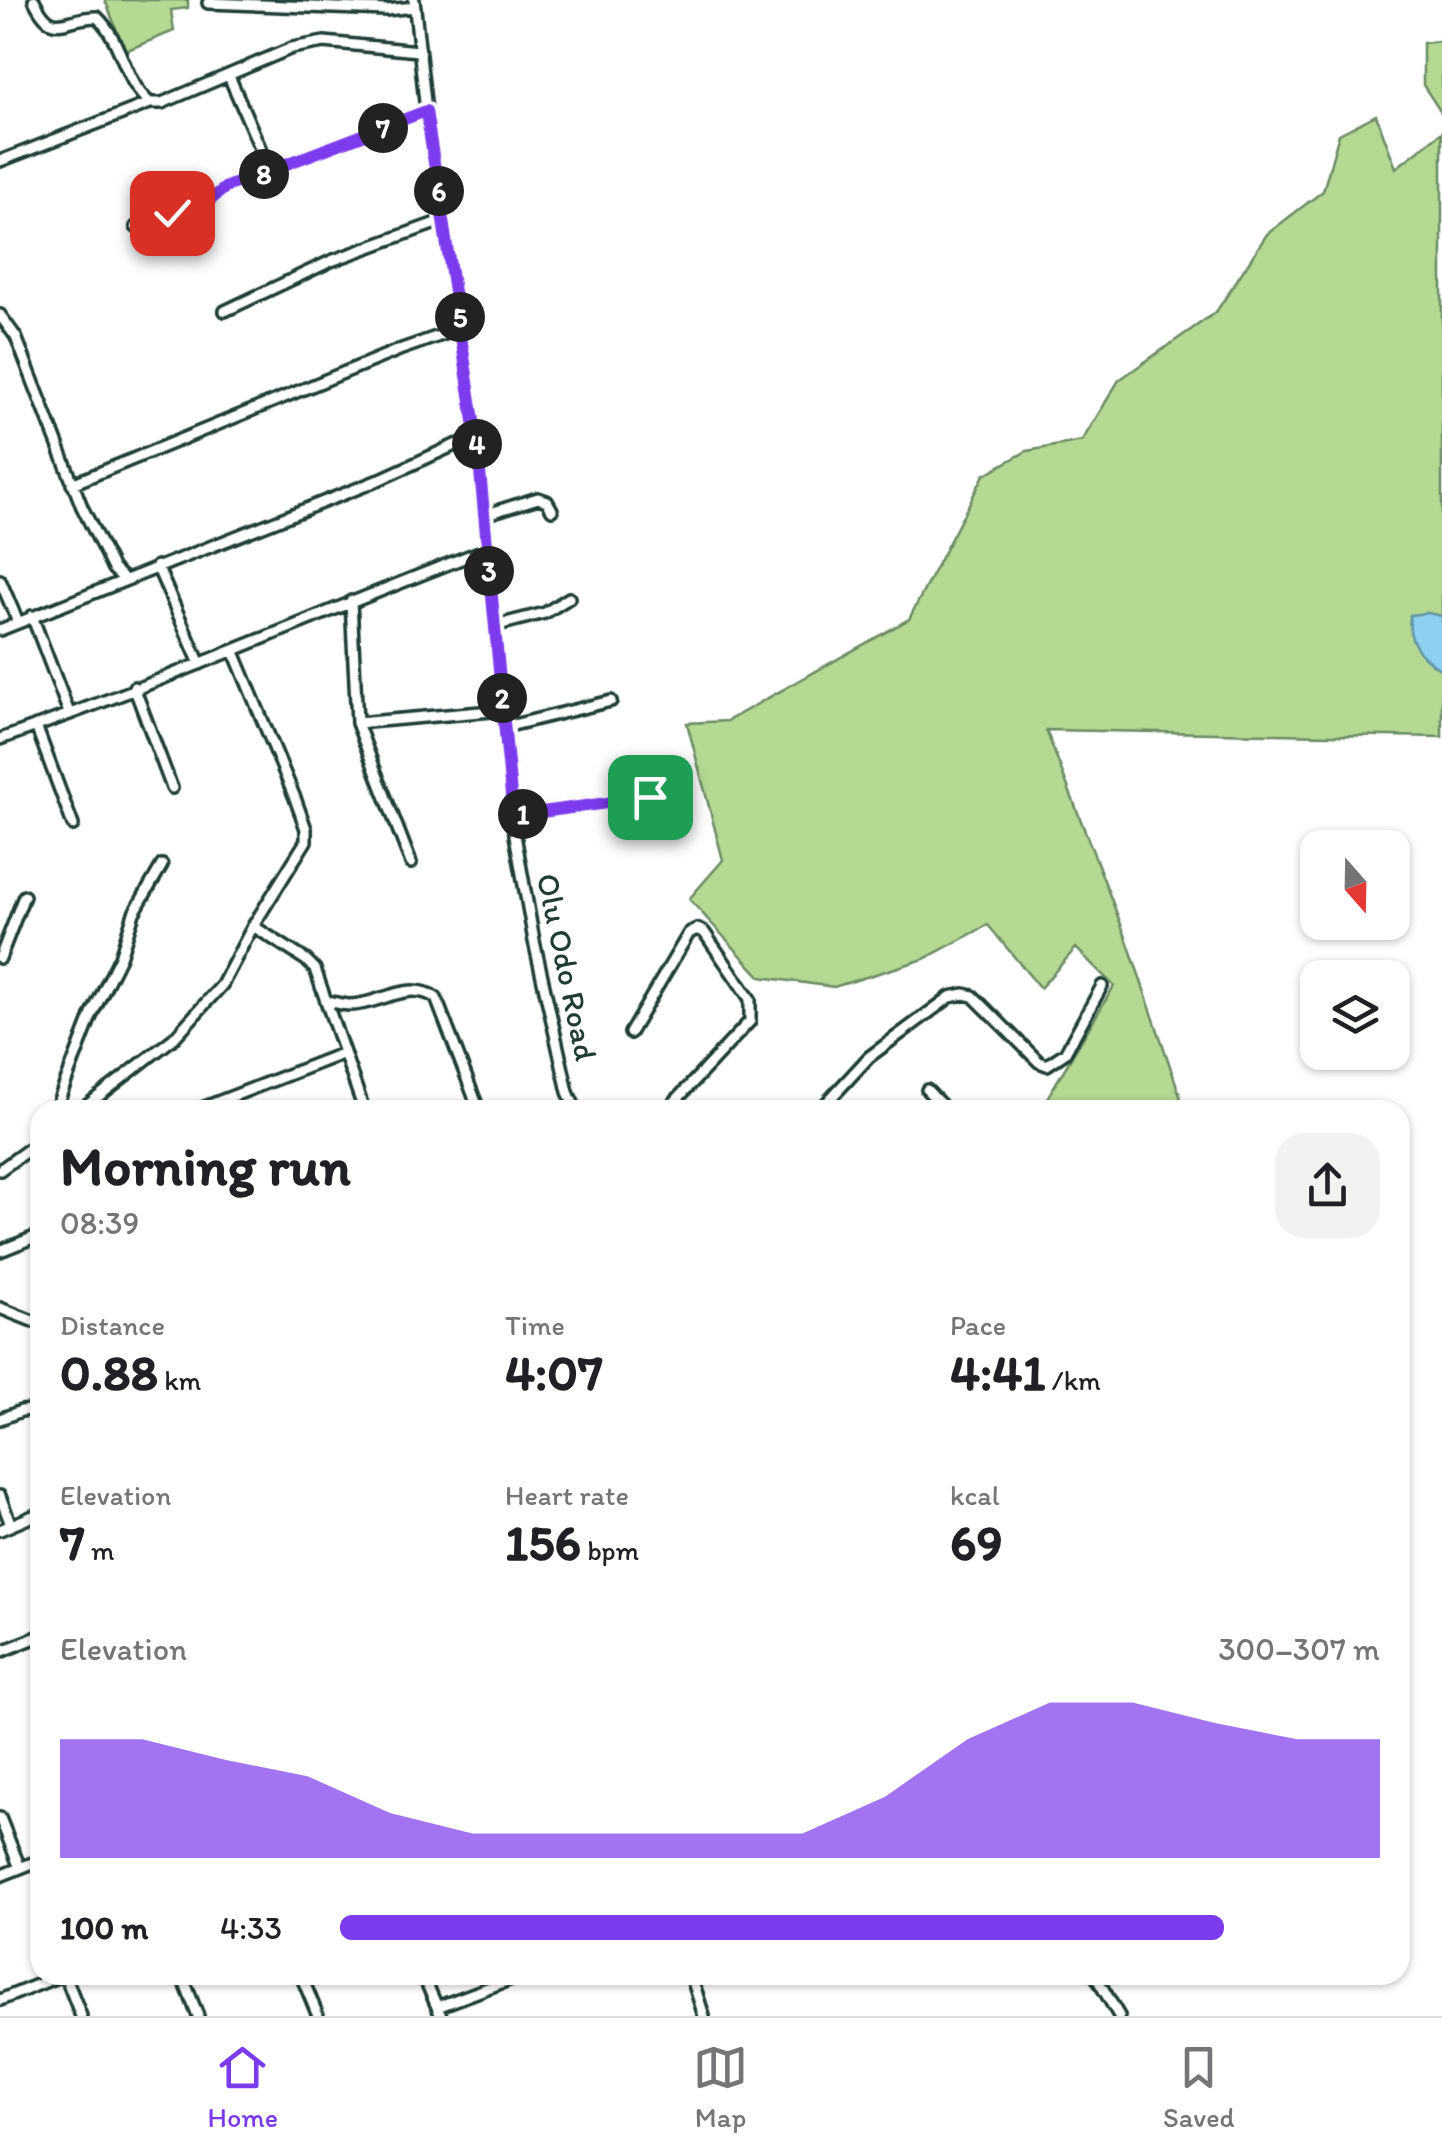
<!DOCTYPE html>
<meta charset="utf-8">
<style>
:root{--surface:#fff;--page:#f2f2f2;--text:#202124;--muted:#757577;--line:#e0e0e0;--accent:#7c3aed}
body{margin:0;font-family:Itim,sans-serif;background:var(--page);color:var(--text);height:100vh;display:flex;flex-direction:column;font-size:38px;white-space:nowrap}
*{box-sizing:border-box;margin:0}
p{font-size:32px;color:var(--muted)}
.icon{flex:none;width:55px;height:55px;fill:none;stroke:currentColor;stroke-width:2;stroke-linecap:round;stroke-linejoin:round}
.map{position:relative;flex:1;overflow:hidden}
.drawer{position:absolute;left:30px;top:1100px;width:1380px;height:885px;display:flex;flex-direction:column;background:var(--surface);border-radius:30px;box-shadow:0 2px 8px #0004}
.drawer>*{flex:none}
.needle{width:65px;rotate:160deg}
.fabs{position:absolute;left:1300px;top:830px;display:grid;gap:20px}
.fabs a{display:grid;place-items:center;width:110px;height:110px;border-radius:20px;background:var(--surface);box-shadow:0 2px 8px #0004;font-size:50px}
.pin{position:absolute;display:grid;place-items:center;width:85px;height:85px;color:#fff;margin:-42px;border-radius:20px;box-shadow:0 5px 15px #0006}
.km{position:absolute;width:50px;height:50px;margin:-25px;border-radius:50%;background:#222;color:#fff;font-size:28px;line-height:50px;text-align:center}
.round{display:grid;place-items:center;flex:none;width:105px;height:105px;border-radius:30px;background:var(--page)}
.summary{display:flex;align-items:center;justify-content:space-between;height:170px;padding:0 30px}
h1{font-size:55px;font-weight:700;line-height:75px}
.figures{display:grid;grid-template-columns:repeat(3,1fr);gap:15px;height:170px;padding:10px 30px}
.figures div{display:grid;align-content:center}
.figures b{font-size:50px;font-weight:700}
.figures small{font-size:28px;font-weight:400}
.figures p{font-size:28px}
.chart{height:280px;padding:20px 30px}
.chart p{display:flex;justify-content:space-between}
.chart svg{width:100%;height:180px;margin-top:10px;fill:var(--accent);opacity:.7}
ul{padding:0 30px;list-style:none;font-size:32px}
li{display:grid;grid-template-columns:160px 120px 1fr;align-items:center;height:75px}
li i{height:25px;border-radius:12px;background:var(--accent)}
.tabs{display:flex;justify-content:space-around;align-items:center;height:140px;border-top:2px solid var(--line);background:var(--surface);font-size:28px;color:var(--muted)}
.tabs a{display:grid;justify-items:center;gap:5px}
.tabs .current{color:var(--accent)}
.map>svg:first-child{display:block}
.green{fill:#b5d893;stroke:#6a8a64;stroke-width:2.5}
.water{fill:#8ed0f0;stroke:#6295a5;stroke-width:2.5}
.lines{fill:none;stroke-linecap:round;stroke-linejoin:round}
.minor-casing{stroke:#1f3d34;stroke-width:16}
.minor{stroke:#fff;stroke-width:9}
.route-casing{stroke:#fff;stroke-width:20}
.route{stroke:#7c3aed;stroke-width:12}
.labels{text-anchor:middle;stroke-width:8;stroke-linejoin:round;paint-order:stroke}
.street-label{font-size:32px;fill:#1f3d34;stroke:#fff}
</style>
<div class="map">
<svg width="1442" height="2016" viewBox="0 0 1442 2016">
<rect width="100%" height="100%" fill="#fff"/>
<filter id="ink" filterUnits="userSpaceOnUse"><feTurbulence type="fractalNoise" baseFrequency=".01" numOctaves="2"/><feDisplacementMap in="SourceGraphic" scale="20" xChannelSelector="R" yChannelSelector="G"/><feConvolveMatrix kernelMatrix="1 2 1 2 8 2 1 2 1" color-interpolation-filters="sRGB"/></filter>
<g filter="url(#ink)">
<path class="green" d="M 105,0 L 188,0 L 188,8 L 171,10 L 174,31 L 125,51 Z
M 1442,41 L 1442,114 L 1423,85 L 1423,43 Z
M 1376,115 L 1396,168 L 1442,132 L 1442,616 L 1427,613 L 1432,664 L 1442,670 L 1442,737 L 1046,730 L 1127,940 L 1185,1110 L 1040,1110 L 1114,986 L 1076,948 L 1040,988 L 988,925 L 924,959 L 834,987 L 761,977 L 689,899 L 723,860 L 687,723 L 727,721 L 909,619 L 984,475 L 1027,451 L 1082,441 L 1119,380 L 1216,312 L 1267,234 L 1323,191 L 1339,134 Z"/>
<path class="water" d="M 1427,613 L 1442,616 L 1442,670 C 1421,658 1406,640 1410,615 Z"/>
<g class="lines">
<g class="minor-casing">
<path id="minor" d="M 34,0 C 53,40 64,17 97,17 C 123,41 123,81 150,103
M 414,0 L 426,111 L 477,440 L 515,835 L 534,941 L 568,1092 L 576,1110
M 208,3 L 386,10 L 415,7
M 229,76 L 270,171
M 0,161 L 150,103 L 162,103 L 292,48 L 324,42 L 418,51
M 136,227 L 208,202 L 225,187 L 426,111
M 225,311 L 331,261 L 444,220
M 0,315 L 16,337 L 82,507 L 113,569 L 123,578
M 72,484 L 399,350 L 462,328
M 484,515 L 538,498 L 547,501 L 552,510
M 157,566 L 200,664
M 0,580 L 18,622
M 351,601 L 357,723 L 411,863
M 32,616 L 69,713
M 494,626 L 545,613 L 569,598
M 0,630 L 374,482 L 455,445 L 477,440
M 134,687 L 172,788
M 357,723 L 503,710
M 36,726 L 73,825
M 505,727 L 611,701
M 0,739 C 165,682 324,611 487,549
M 513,815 L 650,797
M 253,926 L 306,960 L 315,969 L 326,1001 C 334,1002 343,1005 350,1005 C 380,1005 408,979 436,998 L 479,1110
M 0,958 L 24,896
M 326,1001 L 364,1110
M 630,1033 L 689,933 L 697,929 L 704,932 L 750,999 L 750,1021 L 667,1110
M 927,1090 L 946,1110
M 55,1110 L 92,1014 L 120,957 L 134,913 L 162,865
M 81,1110 L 174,1038 L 222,985 L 253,926 L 306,841 L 306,829 L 295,798 L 234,652
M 197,1110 L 344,1053
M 820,1110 L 869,1057 L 950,997 L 964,994 L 973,996 L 1039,1062 L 1047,1065 L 1065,1053 L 1102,986
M 0,1170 L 40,1141
M 0,1251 L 40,1235
M 0,1308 L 40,1324
M 0,1419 L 21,1411 L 40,1409
M 0,1496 L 11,1525
M 0,1530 L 40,1513
M 0,1652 L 40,1636
M 0,1818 L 20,1868
M 0,1876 L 40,1860
M 65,1975 L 81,2016
M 182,1975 L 198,2016
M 301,1975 L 318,2016
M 423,1975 L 441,2016
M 691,1975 L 704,2016
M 1095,1975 L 1119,2016
M 0,2000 L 62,1975
M 437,2007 L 522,1975"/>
</g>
<use href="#minor" class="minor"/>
</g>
</g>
<g class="lines" filter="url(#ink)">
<g class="route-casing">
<path id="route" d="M 172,213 L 208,202 L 226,187 L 426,111 L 477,440 L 513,816 L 650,797"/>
</g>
<use href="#route" class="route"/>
</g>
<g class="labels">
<g class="street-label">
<text transform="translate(567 967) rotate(78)" y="11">Olu Odo Road</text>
</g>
</g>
</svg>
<div class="fabs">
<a><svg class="needle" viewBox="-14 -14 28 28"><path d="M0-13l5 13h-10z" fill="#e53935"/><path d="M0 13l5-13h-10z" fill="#757577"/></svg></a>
<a><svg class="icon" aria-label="layers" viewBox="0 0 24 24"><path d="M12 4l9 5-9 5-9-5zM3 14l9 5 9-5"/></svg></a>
</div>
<div class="pin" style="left:650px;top:797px;background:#1e9e55"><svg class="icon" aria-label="arrive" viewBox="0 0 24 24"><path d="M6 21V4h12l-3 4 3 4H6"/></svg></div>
<div class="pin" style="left:172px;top:213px;background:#d93025"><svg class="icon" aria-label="check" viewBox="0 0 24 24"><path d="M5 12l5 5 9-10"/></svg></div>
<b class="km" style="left:523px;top:814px">1</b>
<b class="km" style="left:502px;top:698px">2</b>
<b class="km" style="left:489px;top:571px">3</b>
<b class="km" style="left:477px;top:444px">4</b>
<b class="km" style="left:460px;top:317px">5</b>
<b class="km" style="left:439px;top:191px">6</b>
<b class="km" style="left:383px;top:128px">7</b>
<b class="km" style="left:264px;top:174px">8</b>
<section class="drawer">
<div class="summary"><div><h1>Morning run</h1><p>08:39</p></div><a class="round"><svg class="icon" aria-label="share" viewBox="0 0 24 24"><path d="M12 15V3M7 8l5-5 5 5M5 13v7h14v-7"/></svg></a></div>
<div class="figures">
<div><p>Distance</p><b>0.88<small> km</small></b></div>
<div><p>Time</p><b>4:07</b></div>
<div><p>Pace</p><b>4:41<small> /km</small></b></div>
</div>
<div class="figures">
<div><p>Elevation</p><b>7<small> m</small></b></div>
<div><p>Heart rate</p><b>156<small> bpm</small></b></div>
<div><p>kcal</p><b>69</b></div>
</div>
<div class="chart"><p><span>Elevation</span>300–307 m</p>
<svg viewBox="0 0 160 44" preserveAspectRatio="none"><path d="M0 44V15L10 15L20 20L30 24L40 33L50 38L60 38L70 38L80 38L90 38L100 29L110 15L120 6L130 6L140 11L150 15L160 15V44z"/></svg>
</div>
<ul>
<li><b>100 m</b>4:33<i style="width:85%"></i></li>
</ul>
</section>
</div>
<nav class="tabs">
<a class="current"><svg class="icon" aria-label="home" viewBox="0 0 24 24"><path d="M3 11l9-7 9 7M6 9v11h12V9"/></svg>Home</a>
<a><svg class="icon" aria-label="map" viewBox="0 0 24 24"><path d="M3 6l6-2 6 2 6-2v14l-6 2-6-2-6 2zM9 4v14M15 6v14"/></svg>Map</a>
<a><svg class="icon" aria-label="saved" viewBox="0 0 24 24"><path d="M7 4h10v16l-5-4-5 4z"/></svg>Saved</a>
</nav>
